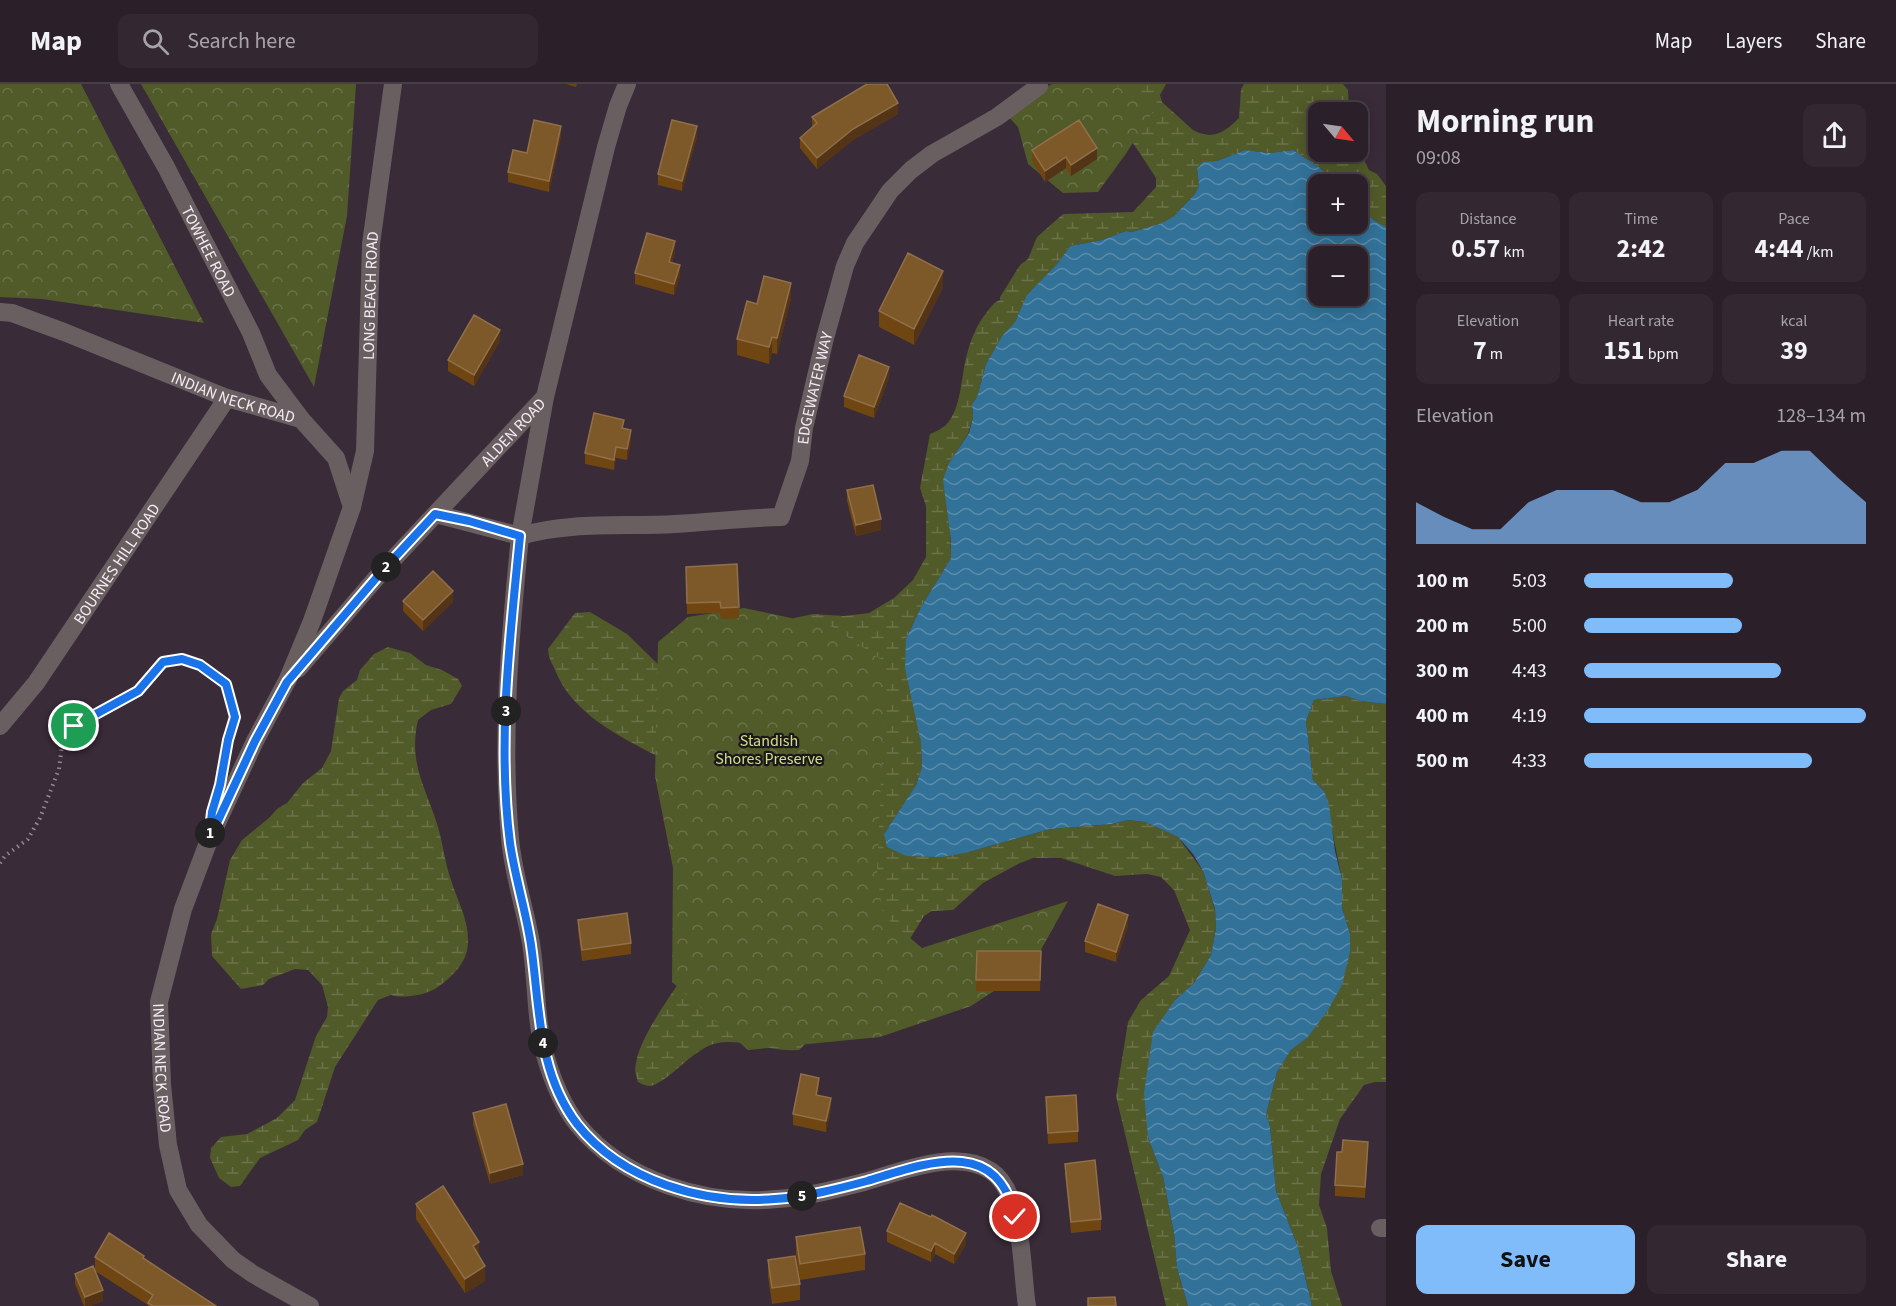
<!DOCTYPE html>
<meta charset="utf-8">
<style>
:root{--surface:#2b202a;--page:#332832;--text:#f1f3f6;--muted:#a6a3a8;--line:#473e47;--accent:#81bcfa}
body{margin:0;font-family:"Source Sans 3",sans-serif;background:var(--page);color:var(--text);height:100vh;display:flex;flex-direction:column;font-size:22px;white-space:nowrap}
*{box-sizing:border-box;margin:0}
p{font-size:20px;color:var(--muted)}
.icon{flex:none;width:33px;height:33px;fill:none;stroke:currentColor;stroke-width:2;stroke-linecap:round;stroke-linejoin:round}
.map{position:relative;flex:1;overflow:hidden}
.side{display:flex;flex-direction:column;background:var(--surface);width:510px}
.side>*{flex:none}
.needle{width:39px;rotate:119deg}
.fabs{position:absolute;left:1308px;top:18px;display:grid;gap:12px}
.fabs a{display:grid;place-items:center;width:60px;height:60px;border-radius:12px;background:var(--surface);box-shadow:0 3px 15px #0003,0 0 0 2px var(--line);font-size:30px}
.pin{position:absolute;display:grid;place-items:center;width:51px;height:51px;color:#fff;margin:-26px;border:3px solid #fff;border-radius:50%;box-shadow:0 2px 6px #0007}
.km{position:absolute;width:30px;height:30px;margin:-15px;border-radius:50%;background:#222;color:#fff;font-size:16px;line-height:30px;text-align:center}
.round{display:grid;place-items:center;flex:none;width:63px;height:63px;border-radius:12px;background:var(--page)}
.summary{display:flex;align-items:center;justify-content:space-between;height:102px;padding:0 30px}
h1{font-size:33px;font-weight:700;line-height:45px}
.stats{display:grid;grid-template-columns:repeat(3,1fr);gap:9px;height:102px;padding:6px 30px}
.stats div{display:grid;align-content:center;border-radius:12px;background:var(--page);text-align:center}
.stats b{font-size:26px;font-weight:700}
.stats small{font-size:16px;font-weight:400}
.stats p{font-size:16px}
.chart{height:168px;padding:12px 30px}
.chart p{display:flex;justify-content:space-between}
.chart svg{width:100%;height:108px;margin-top:6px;fill:var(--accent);opacity:.7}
.primary-button{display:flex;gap:12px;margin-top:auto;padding:12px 30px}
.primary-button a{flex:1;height:69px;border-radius:12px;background:var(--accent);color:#111;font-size:24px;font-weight:700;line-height:69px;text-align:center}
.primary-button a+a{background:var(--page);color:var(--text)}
ul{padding:0 30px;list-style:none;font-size:20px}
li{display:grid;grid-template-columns:96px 72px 1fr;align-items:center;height:45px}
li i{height:15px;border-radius:8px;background:var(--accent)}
header{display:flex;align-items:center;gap:36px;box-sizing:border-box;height:84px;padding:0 30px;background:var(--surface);border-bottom:2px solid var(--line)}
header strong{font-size:28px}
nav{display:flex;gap:33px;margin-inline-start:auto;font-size:21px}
.search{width:420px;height:54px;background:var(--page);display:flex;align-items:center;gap:15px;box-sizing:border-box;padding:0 21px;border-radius:12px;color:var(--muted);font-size:22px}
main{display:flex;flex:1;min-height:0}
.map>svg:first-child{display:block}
.wetland{fill:url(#wetland-marsh)}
.park{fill:url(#park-crowns)}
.water{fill:url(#water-waves);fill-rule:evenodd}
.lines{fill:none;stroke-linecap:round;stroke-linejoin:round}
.path{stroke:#948893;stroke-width:4;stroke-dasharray:1.5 4.5;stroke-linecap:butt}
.minor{stroke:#695f61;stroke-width:18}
.wall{fill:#6f4611}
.shaded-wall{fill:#533416}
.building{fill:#7d5829;stroke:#906f49;stroke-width:1.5}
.route-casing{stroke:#fff;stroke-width:12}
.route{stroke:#1a73e8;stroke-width:8}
.labels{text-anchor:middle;stroke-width:4.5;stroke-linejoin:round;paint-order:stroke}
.street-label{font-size:16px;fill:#f5ebf4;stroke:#1c161c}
.park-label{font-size:16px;fill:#cee083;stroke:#1c161c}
</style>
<header>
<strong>Map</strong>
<div class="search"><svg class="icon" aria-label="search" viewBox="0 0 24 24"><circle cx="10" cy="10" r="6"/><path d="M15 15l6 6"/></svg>Search here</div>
<nav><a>Map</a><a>Layers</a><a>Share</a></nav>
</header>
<main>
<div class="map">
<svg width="1386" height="1222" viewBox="0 0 1386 1222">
<defs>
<pattern id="wetland-marsh" width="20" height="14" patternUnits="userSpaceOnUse" patternTransform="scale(1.5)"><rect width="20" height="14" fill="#515a29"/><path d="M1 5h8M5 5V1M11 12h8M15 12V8" fill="none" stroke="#6b7249"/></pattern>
<pattern id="park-crowns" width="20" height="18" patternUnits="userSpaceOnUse" patternTransform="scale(1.5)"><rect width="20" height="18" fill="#515a29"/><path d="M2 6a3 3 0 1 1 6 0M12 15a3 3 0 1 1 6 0" fill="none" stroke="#6b7249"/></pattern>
<pattern id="water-waves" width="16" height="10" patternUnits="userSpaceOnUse" patternTransform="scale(1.5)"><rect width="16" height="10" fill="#327198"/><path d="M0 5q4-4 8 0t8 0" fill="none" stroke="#5a8cac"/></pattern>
</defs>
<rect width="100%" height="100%" fill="#392b38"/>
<path class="wetland" d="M 1102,0 L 1166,0 L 1160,11 L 1162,18 L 1193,46 C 1213,57 1225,48 1239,34 L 1241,5 L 1244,0 L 1343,0 L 1348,6 L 1349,28 L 1318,28 L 1318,68 L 1358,68 L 1358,64 L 1369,86 L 1377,90 L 1386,102 L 1386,143 L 1375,137 L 1358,123 L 1358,100 L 1335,100 L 1320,84 L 1293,66 L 1269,69 L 1245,66 L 1217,77 L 1203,79 L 1197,85 L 1199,102 L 1194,111 L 1174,132 L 1162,139 L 1132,148 L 1126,147 L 1102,156 L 1070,162 L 1058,179 L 1028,211 L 1015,238 L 1002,252 L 986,280 L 977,313 L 972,320 L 973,333 L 968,350 L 949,379 L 951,474 L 921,523 L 906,555 L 921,659 L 922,683 L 916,701 L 884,750 L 969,768 L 1050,745 L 1112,740 L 1128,736 L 1145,738 L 1178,753 L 1203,787 L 1215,826 L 1216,844 L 1211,871 L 1194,899 L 1175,916 L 1148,1053 L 1163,1093 L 1174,1149 L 1177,1184 L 1188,1222 L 1166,1222 L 1116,1012 L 1128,938 L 1141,916 L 1169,892 L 1190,846 L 1174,806 L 1161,793 L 1147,790 L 1115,792 L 1061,774 L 1033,774 L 1018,780 L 983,799 L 953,826 L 932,827 L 924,832 L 905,863 L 799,966 C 771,969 733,950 708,962 C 688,972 673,992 656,1000 C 649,1004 644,1001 638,998 C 636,991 634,987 636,979 C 641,950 673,909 689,883 L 657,672 C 618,652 572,629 555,586 C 551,577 549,576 548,565 L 575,529 L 590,528 L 627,550 L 666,588 L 777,549 L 794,534 L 813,530 L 844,532 L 869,529 L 894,514 L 913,496 L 926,473 L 926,422 L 920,404 L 930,350 C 935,348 942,345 946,341 C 962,324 961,291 967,270 C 971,255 977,240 987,228 C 991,223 994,218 1000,216 L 1000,213 L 1020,181 L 1028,175 L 1037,153 L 1063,130 L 1133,128 L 1156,103 L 1156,94 L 1108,21 Z
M 388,563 L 410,569 L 426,581 L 442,586 L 458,595 L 462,602 L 451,620 L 431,626 L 418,636 C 408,680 426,703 438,743 C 443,760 445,779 451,796 C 457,816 469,836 468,858 C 468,879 451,894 435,905 C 425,911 402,915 391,911 L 378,916 L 335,983 L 317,1038 L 305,1046 L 298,1056 L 260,1074 L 240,1102 L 231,1103 L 219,1094 L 210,1074 L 211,1064 L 221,1053 L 247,1050 L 277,1034 L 295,1016 L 316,952 L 327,933 L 328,923 L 322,901 L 308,886 L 295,885 L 269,895 L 263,901 L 241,905 L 212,872 L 211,850 L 217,835 L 230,776 L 242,756 L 270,733 L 277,725 L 287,719 L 303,699 L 322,684 L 331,667 L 339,614 L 343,607 L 357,596 L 360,586 L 374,570 Z
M 1346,612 L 1360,617 L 1386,620 L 1386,998 L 1375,998 L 1364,1001 L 1340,1035 L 1321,1090 L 1319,1121 L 1327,1144 L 1331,1187 L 1342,1222 L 1312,1222 L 1298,1163 L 1276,1107 L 1270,1042 L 1266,1031 L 1277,988 L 1291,966 L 1307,954 L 1350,850 L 1342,824 L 1342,795 L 1324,707 L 1313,696 L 1306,637 L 1314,616 Z"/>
<path class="park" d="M 0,0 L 81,0 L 204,239 L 42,215 L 0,213 Z
M 141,0 L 356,0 L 347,132 L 314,303 Z
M 1053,0 L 1114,0 L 1154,26 L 1125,71 L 1098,108 L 1063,109 L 1028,80 L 1018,43 L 1006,30 L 1045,3 Z
M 744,524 L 833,543 L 886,579 L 877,788 L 883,831 L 922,864 L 1068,817 L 1032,882 L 971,922 L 880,953 L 748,966 L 672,898 L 673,784 L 655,692 L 658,558 L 688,533 Z"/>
<path class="water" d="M 1245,66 L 1269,69 L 1293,66 L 1320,84 L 1335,100 L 1318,100 L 1318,140 L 1358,140 L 1358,123 L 1375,137 L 1386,143 L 1386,620 L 1360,617 L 1346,612 L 1314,616 L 1306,637 L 1313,696 L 1324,707 L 1329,721 L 1335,767 L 1342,795 L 1342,824 L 1350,850 L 1350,868 L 1342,901 L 1328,926 L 1307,954 L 1291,966 L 1277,988 L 1266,1031 L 1270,1042 L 1276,1107 L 1298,1163 L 1312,1222 L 1188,1222 L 1177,1184 L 1174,1149 L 1163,1093 L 1148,1053 L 1144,1009 L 1153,948 L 1175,916 L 1194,899 L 1211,871 L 1216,844 L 1215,825 L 1203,787 L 1193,770 L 1178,753 L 1145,738 L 1128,736 L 1112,740 L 1050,745 L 969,768 L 942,773 L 906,772 L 887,763 L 884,750 L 916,701 L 922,683 L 921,659 L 905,584 L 906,555 L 921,523 L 951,474 L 951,456 L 943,396 L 949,379 L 969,349 L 973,333 L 972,320 L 977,313 L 986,280 L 1002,252 L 1015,238 L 1027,211 L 1058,179 L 1070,162 L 1102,156 L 1126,147 L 1132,148 L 1162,139 L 1174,132 L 1194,111 L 1199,102 L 1197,85 L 1203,78 L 1217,77 ZM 1318,172 L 1358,172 L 1358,212 L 1318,212 Z"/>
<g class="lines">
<path class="path" d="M 0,779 L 5,772 L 28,755 L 40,734 L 59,685 L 63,654 L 74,642 L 138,607 L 163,578 L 182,575 L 200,581 L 226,600 L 235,633 L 224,673"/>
<g class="minor">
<path id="s1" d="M 119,0 L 166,83 L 251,249 L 268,291 L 301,335"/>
<path id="s2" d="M 0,228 L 12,229 L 64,248 L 227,314 L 301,335 L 336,374 L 352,423 L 312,537 L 288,595 L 255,657 L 209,756 L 183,825 L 159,918 L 162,1000 L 168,1061 L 178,1106 L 199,1141 L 233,1176 L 253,1190 L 310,1222"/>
<path id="s3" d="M 545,313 L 520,452 C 571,437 624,443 675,440 C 711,438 746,434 781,433 L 800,377 L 804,344 L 825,254 L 845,182 L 855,159 L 890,107 L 911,86 L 932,70 L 997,33 L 1039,2"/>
<path id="s4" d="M 352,423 L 365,367 L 371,160 L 393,0"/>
<path d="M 436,430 L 520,452 C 510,552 501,653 510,754 C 513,790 525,824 531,859 C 537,897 535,935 545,971 C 552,995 562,1021 578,1041 C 624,1097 706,1122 777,1115 C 806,1113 836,1105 864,1098 C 900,1088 955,1064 991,1087 C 1024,1109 1021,1186 1027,1222"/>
<path id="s5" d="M 298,585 L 384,485 L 545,313 L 606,63 L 618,22 L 627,0"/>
<path id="s6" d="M 0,642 L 36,599 L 227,314"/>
<path d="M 1380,1144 L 1386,1144"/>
</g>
</g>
<path class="wall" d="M 566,0 L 577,0 L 576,3 Z
M 898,30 L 853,56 L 817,85 L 800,64 L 800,54 L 812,43 L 812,33 Z
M 561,53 L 549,108 L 508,98 L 508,88 Z
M 697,53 L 682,107 L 658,101 L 658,90 Z
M 1032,66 L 1097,75 L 1071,92 L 1066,84 L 1045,98 L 1032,77 Z
M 675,168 L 672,179 L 680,192 L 674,211 L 635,200 L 635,189 Z
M 943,203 L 914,261 L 879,243 L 879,227 Z
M 791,215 L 777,270 L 772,269 L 769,280 L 737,271 L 737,255 L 757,220 Z
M 500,257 L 474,302 L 448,287 L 448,276 Z
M 889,294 L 874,334 L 844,323 L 844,312 Z
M 624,344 L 631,357 L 627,376 L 616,374 L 614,386 L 585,380 L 585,369 Z
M 847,406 L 881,446 L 856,452 L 847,417 Z
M 686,483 L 739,523 L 739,534 L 721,535 L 720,529 L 687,530 Z
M 403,517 L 453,518 L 423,547 L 403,527 Z
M 578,836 L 631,859 L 631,870 L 582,877 L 578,847 Z
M 1128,842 L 1116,878 L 1085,868 L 1085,857 Z
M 977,867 L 1041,867 L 1040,907 L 976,907 Z
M 819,1005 L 818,1011 L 831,1025 L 826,1048 L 793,1041 L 793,1030 Z
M 1046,1013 L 1078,1047 L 1078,1058 L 1048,1060 Z
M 473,1029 L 523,1091 L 490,1100 L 473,1040 Z
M 1368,1068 L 1365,1114 L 1335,1112 L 1335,1101 Z
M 1065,1080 L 1101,1135 L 1101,1146 L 1071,1149 L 1065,1090 Z
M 416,1120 L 479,1172 L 485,1197 L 465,1209 L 416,1135 Z
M 887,1147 L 966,1160 L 954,1180 L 935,1170 L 931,1178 L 887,1158 Z
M 796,1153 L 865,1170 L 865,1186 L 800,1196 L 796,1170 Z
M 95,1173 L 144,1175 L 216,1222 L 148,1222 L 148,1221 L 95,1187 Z
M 768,1176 L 800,1200 L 800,1216 L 772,1220 L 768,1192 Z
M 75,1190 L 103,1217 L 90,1222 L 84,1222 L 75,1200 Z"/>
<path class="shaded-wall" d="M 898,19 L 898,30 L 853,56 L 817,85 L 817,74 L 853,45 Z
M 561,42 L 561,53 L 549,108 L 549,97 Z
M 697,42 L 697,53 L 682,107 L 682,97 Z
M 1097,64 L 1097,75 L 1071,92 L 1071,81 Z
M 1066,73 L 1066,84 L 1045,98 L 1045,87 Z
M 675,157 L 675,168 L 669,189 L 669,178 Z
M 680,181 L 680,192 L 674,211 L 674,200 Z
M 943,187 L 943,203 L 914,261 L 914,245 Z
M 791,199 L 791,215 L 777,270 L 777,254 Z
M 500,246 L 500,257 L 474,302 L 474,291 Z
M 772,253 L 772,269 L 769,280 L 769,263 Z
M 889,283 L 889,294 L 874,334 L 874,323 Z
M 631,346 L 631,357 L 627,376 L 627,365 Z
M 616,363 L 616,374 L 614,386 L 614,376 Z
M 881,435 L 881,446 L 856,452 L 856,441 Z
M 453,507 L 453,518 L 423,547 L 423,536 Z
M 1128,831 L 1128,842 L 1116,878 L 1116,868 Z
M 819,994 L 819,1005 L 816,1021 L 816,1011 Z
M 831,1014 L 831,1025 L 826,1048 L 826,1037 Z
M 523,1080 L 523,1091 L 490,1100 L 490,1089 Z
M 966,1149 L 966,1160 L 954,1180 L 954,1170 Z
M 479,1158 L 479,1172 L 473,1162 Z
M 935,1159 L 935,1170 L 931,1178 L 931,1167 Z
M 485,1182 L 485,1197 L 465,1209 L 465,1195 Z
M 103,1206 L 103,1217 L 90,1222 L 85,1222 L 85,1213 Z"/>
<path class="building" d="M 867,0 L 887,0 L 898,19 L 853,45 L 817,74 L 800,54 L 817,39 L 812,33 Z
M 534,36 L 561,42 L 549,97 L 508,88 L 513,66 L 527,69 Z
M 672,36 L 697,42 L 682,97 L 658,90 Z
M 1079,36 L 1097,64 L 1071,81 L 1066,73 L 1045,87 L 1032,66 Z
M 647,149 L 675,157 L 669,178 L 680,181 L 674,200 L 635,189 Z
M 908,169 L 943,187 L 914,245 L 879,227 Z
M 764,192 L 791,199 L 777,254 L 772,253 L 769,263 L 737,255 L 747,217 L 757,220 Z
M 474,231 L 500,246 L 474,291 L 448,276 Z
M 859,271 L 889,283 L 874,323 L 844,312 Z
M 594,329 L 624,336 L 622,344 L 631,346 L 627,365 L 616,363 L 614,376 L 585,369 Z
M 873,401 L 881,435 L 856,441 L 847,406 Z
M 737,480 L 739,523 L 721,524 L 720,518 L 687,519 L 686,483 Z
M 433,487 L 453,507 L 423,536 L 403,517 Z
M 1098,820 L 1128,831 L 1116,868 L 1085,857 Z
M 627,829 L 631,859 L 582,866 L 578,836 Z
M 977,867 L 1041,867 L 1040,896 L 976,896 Z
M 801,990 L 819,994 L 816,1011 L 831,1014 L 826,1037 L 793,1030 Z
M 1076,1011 L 1078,1047 L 1048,1049 L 1046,1013 Z
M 506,1020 L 523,1080 L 490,1089 L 473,1029 Z
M 1343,1056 L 1368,1058 L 1365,1103 L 1335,1101 L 1337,1068 L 1342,1068 Z
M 1095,1076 L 1101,1135 L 1071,1138 L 1065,1080 Z
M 443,1102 L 479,1158 L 473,1162 L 485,1182 L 465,1195 L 416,1120 Z
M 900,1119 L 931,1133 L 932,1131 L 966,1149 L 954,1170 L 935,1159 L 931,1167 L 887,1147 Z
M 860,1143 L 865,1170 L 800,1180 L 796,1153 Z
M 109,1149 L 144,1172 L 143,1174 L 216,1222 L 153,1222 L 148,1219 L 153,1211 L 95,1173 Z
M 795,1172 L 800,1200 L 772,1204 L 768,1176 Z
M 93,1182 L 103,1206 L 85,1213 L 75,1190 Z
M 1115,1213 L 1116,1222 L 1088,1222 L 1088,1214 Z"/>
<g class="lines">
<g class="route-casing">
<path id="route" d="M 74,642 L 138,607 L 163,578 L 182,575 L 200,581 L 226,600 L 235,633 L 228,656 L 220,701 L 212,728 L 209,756 L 255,657 L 287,598 L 384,485 L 435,430 L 469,437 L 520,452 C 510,553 497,658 510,759 C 515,794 526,827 531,861 C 540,923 537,987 577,1040 C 622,1097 704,1121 775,1115 C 806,1113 837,1105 867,1097 C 924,1080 997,1050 1015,1133"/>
</g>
<use href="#route" class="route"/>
</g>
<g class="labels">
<g class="street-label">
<text dy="6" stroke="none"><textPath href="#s1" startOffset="190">TOWHEE ROAD</textPath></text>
<text dy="6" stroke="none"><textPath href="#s4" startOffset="213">LONG BEACH ROAD</textPath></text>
<text dy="6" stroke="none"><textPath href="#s3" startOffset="537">EDGEWATER WAY</textPath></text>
<text dy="6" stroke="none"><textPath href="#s2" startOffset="249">INDIAN NECK ROAD</textPath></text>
<text dy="6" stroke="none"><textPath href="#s5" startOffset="320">ALDEN ROAD</textPath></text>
<text dy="6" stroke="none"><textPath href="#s6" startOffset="200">BOURNES HILL ROAD</textPath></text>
<text dy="6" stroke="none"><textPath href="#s2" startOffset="1023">INDIAN NECK ROAD</textPath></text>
</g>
<g class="park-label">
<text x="769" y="662">Standish<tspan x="769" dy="18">Shores Preserve</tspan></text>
</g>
</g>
</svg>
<div class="fabs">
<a><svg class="needle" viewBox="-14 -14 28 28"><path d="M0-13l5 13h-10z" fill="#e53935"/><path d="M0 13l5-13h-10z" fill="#a6a3a8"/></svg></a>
<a>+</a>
<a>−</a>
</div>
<div class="pin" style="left:74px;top:642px;background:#1e9e55"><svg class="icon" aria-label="arrive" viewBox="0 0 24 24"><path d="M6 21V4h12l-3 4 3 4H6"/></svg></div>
<div class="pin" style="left:1015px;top:1133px;background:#d93025"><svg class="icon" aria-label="check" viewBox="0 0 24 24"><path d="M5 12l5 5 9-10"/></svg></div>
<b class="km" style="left:210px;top:749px">1</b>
<b class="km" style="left:386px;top:483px">2</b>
<b class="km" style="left:506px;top:627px">3</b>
<b class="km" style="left:543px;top:959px">4</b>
<b class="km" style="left:802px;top:1112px">5</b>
</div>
<section class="side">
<div class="summary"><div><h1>Morning run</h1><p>09:08</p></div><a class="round"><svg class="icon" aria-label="share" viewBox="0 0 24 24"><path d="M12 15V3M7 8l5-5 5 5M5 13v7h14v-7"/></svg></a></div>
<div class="stats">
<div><p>Distance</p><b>0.57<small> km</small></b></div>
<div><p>Time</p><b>2:42</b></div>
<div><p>Pace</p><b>4:44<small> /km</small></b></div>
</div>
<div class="stats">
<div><p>Elevation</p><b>7<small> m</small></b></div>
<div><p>Heart rate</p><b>151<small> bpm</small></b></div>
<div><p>kcal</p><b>39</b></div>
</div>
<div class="chart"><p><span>Elevation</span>128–134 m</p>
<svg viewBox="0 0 160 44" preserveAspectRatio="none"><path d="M0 44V27L10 33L20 38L30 38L40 27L50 22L60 22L70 22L80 27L90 27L100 22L110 11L120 11L130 6L140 6L150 17L160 27V44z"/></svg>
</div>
<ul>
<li><b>100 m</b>5:03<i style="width:53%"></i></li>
<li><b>200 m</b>5:00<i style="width:56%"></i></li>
<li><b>300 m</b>4:43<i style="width:70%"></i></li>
<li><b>400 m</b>4:19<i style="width:100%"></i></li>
<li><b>500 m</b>4:33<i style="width:81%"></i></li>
</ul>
<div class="primary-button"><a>Save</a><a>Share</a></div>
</section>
</main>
